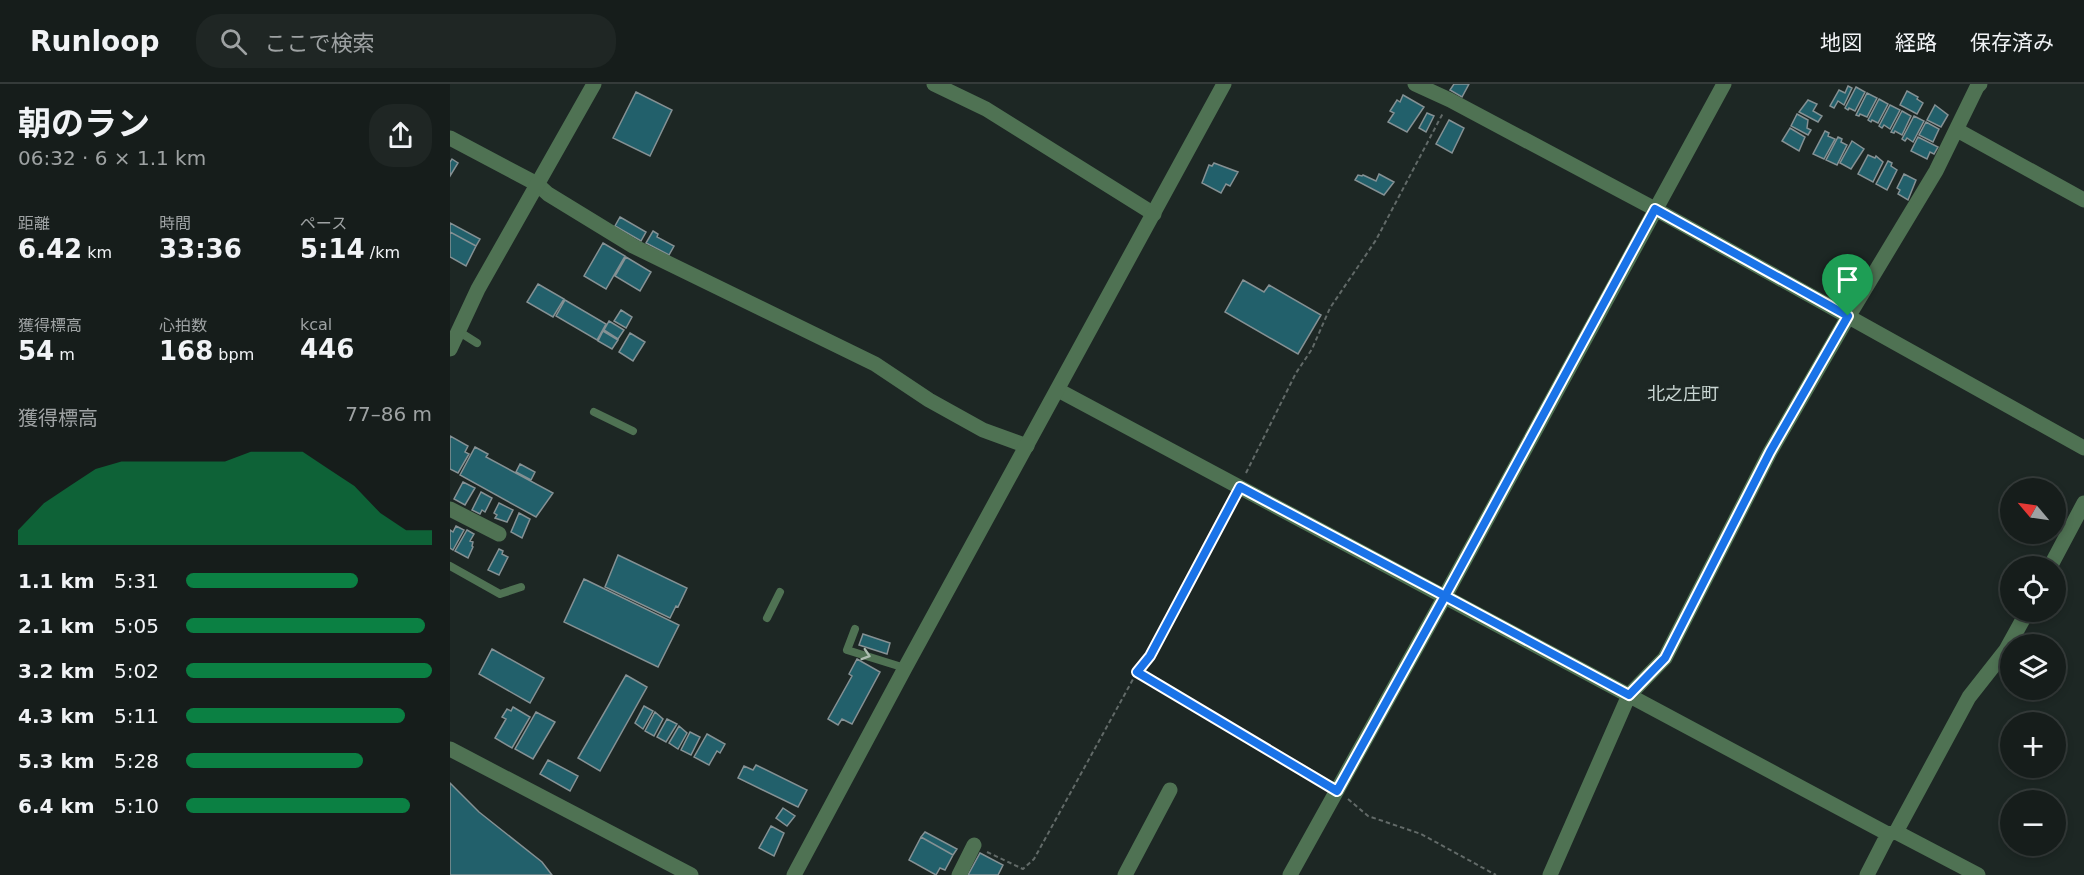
<!DOCTYPE html>
<html lang="ja">
<meta charset="utf-8">
<style>
:root{--surface:#161d1b;--page:#1f2624;--text:#f1f3f6;--muted:#9ea2a3;--line:#353b3a;--accent:#0b8043}
body{margin:0;font-family:"DejaVu Sans","Noto Sans JP",sans-serif;background:var(--page);color:var(--text);height:100vh;display:flex;flex-direction:column;font-size:22px;white-space:nowrap}
*{box-sizing:border-box;margin:0}
p{font-size:20px;color:var(--muted)}
.icon{flex:none;width:33px;height:33px;fill:none;stroke:currentColor;stroke-width:2;stroke-linecap:round;stroke-linejoin:round}
.map{position:relative;flex:1;overflow:hidden}
.sheet{display:flex;flex-direction:column;background:var(--surface);width:450px}
.sheet>*{flex:none}
.needle{width:39px;rotate:299deg}
.controls{position:absolute;left:1550px;top:394px;display:grid;gap:12px}
.controls a{display:grid;place-items:center;width:66px;height:66px;border-radius:50%;background:var(--surface);box-shadow:0 3px 9px #0003,0 0 0 2px var(--line);font-size:30px}
.pin{position:absolute;display:grid;place-items:center;width:51px;height:51px;color:#fff;margin:-62px -26px;border-radius:50% 50% 50% 0;rotate:-45deg;box-shadow:0 0 6px #0007}
.pin .icon{rotate:45deg}
.round{display:grid;place-items:center;flex:none;width:63px;height:63px;border-radius:24px;background:var(--page)}
.headline{display:flex;align-items:center;justify-content:space-between;height:102px;padding:0 18px}
h1{font-size:33px;font-weight:700;line-height:45px}
.metrics{display:grid;grid-template-columns:repeat(3,1fr);gap:9px;height:102px;padding:6px 18px}
.metrics div{display:grid;align-content:center}
.metrics b{font-size:26px;font-weight:700}
.metrics small{font-size:16px;font-weight:400}
.metrics p{font-size:16px}
.chart{height:168px;padding:12px 18px}
.chart p{display:flex;justify-content:space-between}
.chart svg{width:100%;height:108px;margin-top:6px;fill:var(--accent);opacity:.7}
ul{padding:0 18px;list-style:none;font-size:20px}
li{display:grid;grid-template-columns:96px 72px 1fr;align-items:center;height:45px}
li i{height:15px;border-radius:8px;background:var(--accent)}
header{display:flex;align-items:center;gap:36px;box-sizing:border-box;height:84px;padding:0 30px;background:var(--surface);border-bottom:2px solid var(--line)}
header strong{font-size:28px}
nav{display:flex;gap:33px;margin-inline-start:auto;font-size:21px}
.search{width:420px;height:54px;background:var(--page);display:flex;align-items:center;gap:15px;box-sizing:border-box;padding:0 21px;border-radius:24px;color:var(--muted);font-size:22px}
main{display:flex;flex:1;min-height:0}
.map>svg:first-child{display:block}
.building{fill:#22606b;stroke:#859194;stroke-width:1.5}
.lines{fill:none;stroke-linecap:round;stroke-linejoin:round}
.path{stroke:#626a68;stroke-width:2;stroke-dasharray:4.5 3;stroke-linecap:butt}
.service{stroke:#4f7253;stroke-width:8}
.minor{stroke:#4f7253;stroke-width:15}
.tertiary{stroke:#4f7253;stroke-width:15}
.oneway{stroke:#adbeb1}
.route-casing{stroke:#fff;stroke-width:12}
.route{stroke:#1a73e8;stroke-width:8}
.labels{text-anchor:middle;stroke-width:6;stroke-linejoin:round;paint-order:stroke}
.neighbourhood-label{font-size:18px;fill:#c9d6d3;stroke:#1d2724}
</style>
<header>
<strong>Runloop</strong>
<div class="search"><svg class="icon" aria-label="search" viewBox="0 0 24 24"><circle cx="10" cy="10" r="6"/><path d="M15 15l6 6"/></svg>ここで検索</div>
<nav><a>地図</a><a>経路</a><a>保存済み</a></nav>
</header>
<main>
<section class="sheet">
<div class="headline"><div><h1>朝のラン</h1><p>06:32 · 6 × 1.1 km</p></div><a class="round"><svg class="icon" aria-label="share" viewBox="0 0 24 24"><path d="M12 15V3M7 8l5-5 5 5M5 13v7h14v-7"/></svg></a></div>
<div class="metrics">
<div><p>距離</p><b>6.42<small> km</small></b></div>
<div><p>時間</p><b>33:36</b></div>
<div><p>ペース</p><b>5:14<small> /km</small></b></div>
</div>
<div class="metrics">
<div><p>獲得標高</p><b>54<small> m</small></b></div>
<div><p>心拍数</p><b>168<small> bpm</small></b></div>
<div><p>kcal</p><b>446</b></div>
</div>
<div class="chart"><p><span>獲得標高</span>77–86 m</p>
<svg viewBox="0 0 160 44" preserveAspectRatio="none"><path d="M0 44V38L10 27L20 20L30 13L40 10L50 10L60 10L70 10L80 10L90 6L100 6L110 6L120 13L130 20L140 31L150 38L160 38V44z"/></svg>
</div>
<ul>
<li><b>1.1 km</b>5:31<i style="width:70%"></i></li>
<li><b>2.1 km</b>5:05<i style="width:97%"></i></li>
<li><b>3.2 km</b>5:02<i style="width:100%"></i></li>
<li><b>4.3 km</b>5:11<i style="width:89%"></i></li>
<li><b>5.3 km</b>5:28<i style="width:72%"></i></li>
<li><b>6.4 km</b>5:10<i style="width:91%"></i></li>
</ul>
</section>
<div class="map">
<svg width="1634" height="791" viewBox="0 0 1634 791">
<rect width="100%" height="100%" fill="#1d2724"/>
<path class="building" d="M 1004,0 L 1019,0 L 1012,13 L 1000,6 Z
M 1398,2 L 1402,4 L 1394,21 L 1388,17 L 1384,24 L 1380,22 L 1389,6 L 1395,9 Z
M 1406,3 L 1415,8 L 1405,27 L 1399,24 L 1398,26 L 1395,24 Z
M 1457,7 L 1468,13 L 1467,15 L 1473,19 L 1467,30 L 1450,21 Z
M 186,8 L 222,26 L 200,72 L 163,54 Z
M 1417,9 L 1427,14 L 1417,33 L 1410,30 L 1409,32 L 1406,31 Z
M 953,11 L 974,23 L 957,48 L 938,38 L 944,29 L 940,27 L 947,16 L 950,18 Z
M 1429,15 L 1438,20 L 1428,39 L 1422,36 L 1421,38 L 1418,36 Z
M 1358,16 L 1367,20 L 1363,27 L 1372,32 L 1368,38 L 1349,28 Z
M 1440,21 L 1450,26 L 1440,45 L 1434,41 L 1432,44 L 1429,42 Z
M 1485,21 L 1498,31 L 1491,43 L 1477,36 Z
M 1452,27 L 1461,32 L 1452,51 L 1445,47 L 1444,49 L 1441,48 Z
M 977,29 L 984,32 L 976,48 L 969,44 Z
M 1347,30 L 1358,36 L 1357,44 L 1361,46 L 1358,51 L 1341,42 Z
M 1464,32 L 1474,37 L 1463,58 L 1457,54 L 1455,57 L 1452,55 Z
M 999,36 L 1014,44 L 1002,69 L 986,60 Z
M 1476,38 L 1489,45 L 1483,58 L 1469,51 Z
M 1340,44 L 1355,53 L 1349,67 L 1332,57 Z
M 1375,47 L 1379,49 L 1378,52 L 1385,55 L 1374,75 L 1363,70 Z
M 1388,53 L 1392,55 L 1391,58 L 1397,61 L 1387,81 L 1376,76 Z
M 1468,53 L 1488,63 L 1484,70 L 1480,68 L 1477,75 L 1461,67 Z
M 1402,57 L 1414,65 L 1401,85 L 1390,79 Z
M 1418,71 L 1425,74 L 1426,72 L 1433,78 L 1423,98 L 1408,90 Z
M 2,75 L 8,79 L 0,92 L 0,78 Z
M 1438,77 L 1442,79 L 1441,82 L 1447,86 L 1437,106 L 1426,100 Z
M 764,79 L 788,88 L 780,102 L 776,100 L 771,109 L 752,99 L 759,81 L 762,82 Z
M 929,90 L 944,98 L 934,111 L 905,96 L 908,91 L 912,92 L 913,91 L 926,97 Z
M 1454,90 L 1466,96 L 1458,116 L 1448,110 L 1450,106 L 1447,104 Z
M 170,133 L 196,148 L 191,157 L 165,142 Z
M 0,139 L 30,155 L 26,162 L 0,148 Z
M 203,147 L 208,150 L 207,153 L 224,162 L 219,171 L 196,159 Z
M 0,148 L 26,162 L 16,182 L 0,173 Z
M 153,159 L 175,172 L 156,205 L 134,192 Z
M 176,173 L 201,188 L 190,207 L 165,192 Z
M 793,196 L 814,208 L 819,201 L 871,231 L 848,270 L 775,228 Z
M 88,200 L 114,215 L 103,233 L 77,218 Z
M 115,216 L 156,240 L 147,256 L 106,232 Z
M 171,226 L 182,233 L 176,244 L 164,237 Z
M 159,237 L 174,246 L 168,255 L 154,246 Z
M 153,247 L 168,256 L 162,265 L 148,257 Z
M 180,249 L 195,258 L 183,277 L 169,268 Z
M 0,352 L 18,362 L 15,368 L 19,370 L 8,389 L 0,385 Z
M 25,363 L 38,370 L 36,373 L 103,409 L 86,433 L 10,391 Z
M 70,380 L 85,388 L 81,396 L 66,388 Z
M 13,398 L 25,404 L 15,421 L 4,415 Z
M 31,408 L 42,414 L 35,428 L 32,426 L 30,430 L 22,426 Z
M 49,419 L 63,426 L 57,438 L 45,434 L 47,431 L 44,429 Z
M 69,429 L 80,435 L 72,454 L 61,448 Z
M 6,442 L 14,446 L 3,466 L 0,464 L 0,446 L 3,448 Z
M 17,446 L 24,450 L 20,457 L 23,458 L 22,462 L 23,463 L 18,474 L 5,467 Z
M 49,465 L 53,467 L 52,470 L 58,473 L 49,491 L 38,486 Z
M 168,471 L 237,504 L 228,523 L 226,522 L 220,534 L 155,503 Z
M 134,495 L 229,541 L 208,583 L 114,538 Z
M 413,550 L 440,559 L 437,570 L 409,561 Z
M 42,565 L 94,594 L 80,619 L 29,590 Z
M 407,575 L 430,588 L 402,640 L 392,635 L 388,641 L 378,635 L 402,592 L 399,590 Z
M 176,591 L 197,603 L 150,687 L 128,674 Z
M 194,622 L 203,627 L 193,645 L 185,639 Z
M 63,623 L 80,633 L 62,664 L 45,654 L 56,635 L 52,633 L 57,625 L 61,627 Z
M 86,628 L 105,638 L 83,675 L 65,665 Z
M 205,628 L 213,635 L 204,652 L 195,647 Z
M 217,635 L 227,640 L 216,658 L 207,653 Z
M 229,642 L 237,649 L 228,665 L 219,659 Z
M 240,648 L 250,653 L 241,671 L 231,666 Z
M 257,650 L 275,660 L 270,669 L 267,667 L 259,681 L 244,673 Z
M 98,676 L 128,692 L 120,707 L 90,690 Z
M 306,681 L 357,706 L 348,723 L 288,694 L 294,682 L 303,686 Z
M 0,699 L 29,728 L 92,778 L 102,791 L 0,791 Z
M 333,724 L 345,732 L 337,742 L 326,734 Z
M 321,742 L 334,749 L 324,772 L 309,764 Z
M 475,748 L 507,765 L 503,771 L 471,753 Z
M 471,753 L 503,771 L 495,786 L 490,784 L 486,791 L 459,776 Z
M 530,769 L 553,781 L 548,791 L 518,791 Z"/>
<g class="lines">
<path class="path" d="M 796,389 L 846,289 L 862,265 L 880,224 L 926,156 L 993,29
M 687,588 L 876,700
M 898,715 L 918,732 L 971,750 L 1046,791
M 537,768 L 573,785 L 584,775 L 687,588 L 700,572 L 783,416"/>
<path class="service" d="M 8,247 L 27,259
M 144,328 L 183,347
M 0,482 L 50,510 L 71,503
M 317,534 L 330,508
M 405,545 L 397,566 L 455,584"/>
<path class="minor" d="M 484,0 L 536,25 L 704,130
M 965,0 L 1000,16 L 1205,125 L 1634,364
M 1507,46 L 1634,116
M 0,54 L 87,100 L 98,110 L 183,162 L 425,280 L 479,316 L 533,346 L 577,362
M 608,306 L 1438,750
M 0,425 L 49,450
M 1600,483 L 1634,419
M 0,665 L 241,791
M 1446,748 L 1528,791
M 509,791 L 524,761
M 675,791 L 720,706
M 840,791 L 995,512 L 1274,0
M 1100,791 L 1179,611 L 1215,574 L 1320,368 L 1398,233 L 1486,87 L 1527,3 L 1530,0
M 1417,791 L 1438,750 L 1446,748 L 1519,613 L 1556,566 L 1577,528"/>
<path class="tertiary" d="M 0,265 L 28,205 L 144,0
M 344,791 L 455,584 L 774,0"/>
</g>
<defs><path id="oneway-chevron" d="M-2-3.5L2.5 0L-2 3.5" fill="none" stroke-width="1.6" stroke-linecap="round" stroke-linejoin="round" transform="scale(1.5)"/></defs>
<use class="oneway" href="#oneway-chevron" transform="translate(416 571) rotate(18)"/>
<g class="lines">
<g class="route-casing">
<path id="route" d="M 1398,232 L 1205,125 L 995,512 L 790,403 L 700,572 L 687,588 L 887,707 L 995,512 L 1179,611 L 1215,574 L 1320,368 L 1398,232"/>
</g>
<use href="#route" class="route"/>
</g>
<g class="labels">
<g class="neighbourhood-label">
<text x="1233" y="316">北之庄町</text>
</g>
</g>
</svg>
<div class="controls">
<a><svg class="needle" viewBox="-14 -14 28 28"><path d="M0-13l5 13h-10z" fill="#e53935"/><path d="M0 13l5-13h-10z" fill="#9ea2a3"/></svg></a>
<a><svg class="icon" aria-label="locate" viewBox="0 0 24 24"><circle cx="12" cy="12" r="6"/><path d="M12 2v4M12 18v4M2 12h4M18 12h4"/></svg></a>
<a><svg class="icon" aria-label="layers" viewBox="0 0 24 24"><path d="M12 4l9 5-9 5-9-5zM3 14l9 5 9-5"/></svg></a>
<a>+</a>
<a>−</a>
</div>
<div class="pin" style="left:1398px;top:232px;background:#1e9e55"><svg class="icon" aria-label="arrive" viewBox="0 0 24 24"><path d="M6 21V4h12l-3 4 3 4H6"/></svg></div>
</div>
</main>
